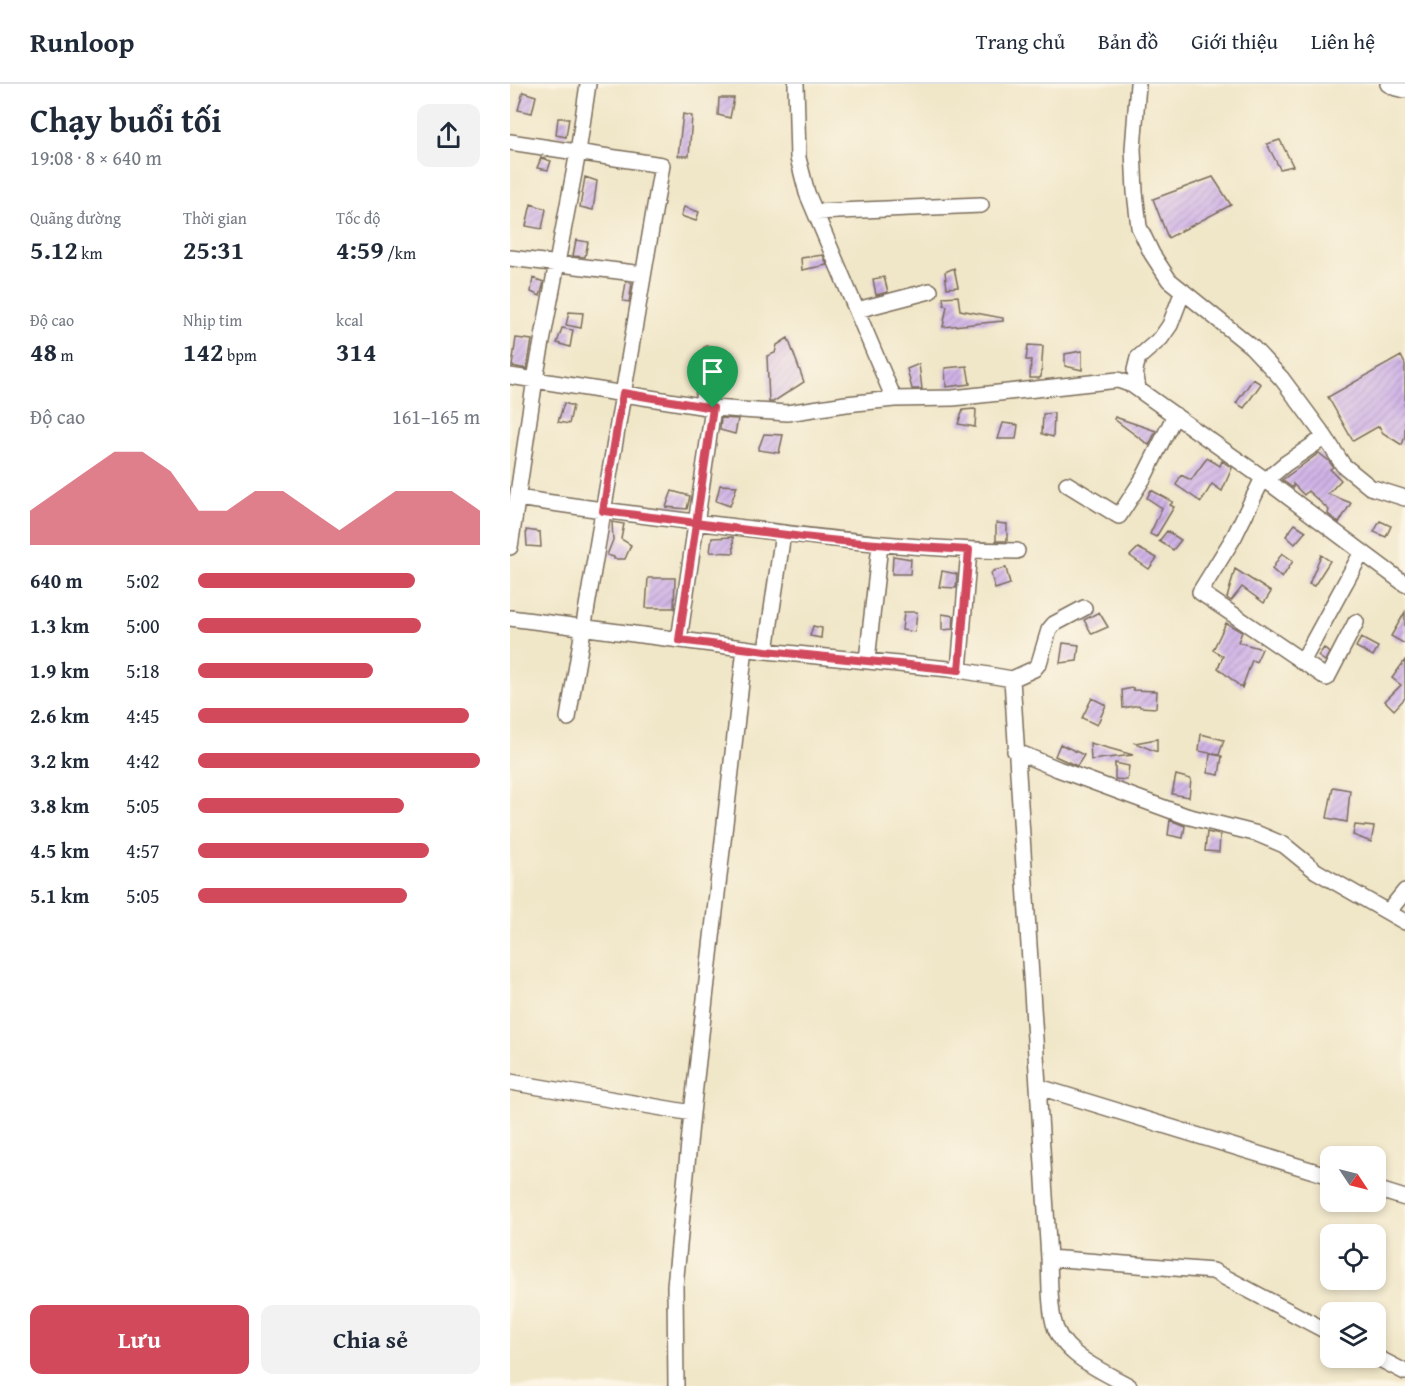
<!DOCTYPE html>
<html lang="vi">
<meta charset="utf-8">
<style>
:root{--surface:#fff;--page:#f2f2f3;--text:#1f2937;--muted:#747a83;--line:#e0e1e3;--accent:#d1495b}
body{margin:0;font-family:"Gentium Book Plus",serif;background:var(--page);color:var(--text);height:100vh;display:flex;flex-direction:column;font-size:22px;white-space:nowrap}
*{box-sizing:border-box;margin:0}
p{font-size:20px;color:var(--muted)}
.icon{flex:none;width:33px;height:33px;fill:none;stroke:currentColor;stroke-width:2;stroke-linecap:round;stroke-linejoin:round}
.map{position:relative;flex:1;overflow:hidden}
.panel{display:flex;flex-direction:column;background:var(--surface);width:510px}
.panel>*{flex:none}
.needle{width:39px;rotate:125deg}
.controls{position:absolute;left:810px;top:1062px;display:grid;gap:12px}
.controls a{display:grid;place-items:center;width:66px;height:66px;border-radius:12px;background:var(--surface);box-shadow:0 3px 9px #0003;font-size:30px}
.pin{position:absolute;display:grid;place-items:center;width:51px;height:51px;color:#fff;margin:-62px -26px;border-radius:50% 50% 50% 0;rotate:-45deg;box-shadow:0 0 6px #0007}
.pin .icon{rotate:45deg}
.round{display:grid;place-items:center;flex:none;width:63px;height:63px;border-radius:12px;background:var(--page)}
.headline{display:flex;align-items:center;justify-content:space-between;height:102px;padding:0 30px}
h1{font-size:33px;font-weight:600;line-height:45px}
.figures{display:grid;grid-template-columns:repeat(3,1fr);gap:9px;height:102px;padding:6px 30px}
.figures div{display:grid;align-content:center}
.figures b{font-size:26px;font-weight:600}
.figures small{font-size:16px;font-weight:400}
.figures p{font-size:16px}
.chart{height:168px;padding:12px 30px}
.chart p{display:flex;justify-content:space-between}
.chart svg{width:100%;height:108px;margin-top:6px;fill:var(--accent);opacity:.7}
.action{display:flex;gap:12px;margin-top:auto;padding:12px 30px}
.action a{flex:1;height:69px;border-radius:12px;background:var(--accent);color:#fff;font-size:24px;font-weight:600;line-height:69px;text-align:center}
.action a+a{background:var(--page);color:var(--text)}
ul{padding:0 30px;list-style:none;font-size:20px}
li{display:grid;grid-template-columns:96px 72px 1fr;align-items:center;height:45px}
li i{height:15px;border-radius:8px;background:var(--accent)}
header{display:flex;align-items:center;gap:36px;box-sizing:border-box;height:84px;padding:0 30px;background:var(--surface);border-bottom:2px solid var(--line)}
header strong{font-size:28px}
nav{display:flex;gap:33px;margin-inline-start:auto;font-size:21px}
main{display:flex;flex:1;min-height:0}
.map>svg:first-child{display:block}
.building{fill:url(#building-hatch)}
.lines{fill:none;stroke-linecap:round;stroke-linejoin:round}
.minor-casing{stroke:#7a6c5a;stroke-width:18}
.minor{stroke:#fff;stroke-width:15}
.route-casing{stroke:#fff;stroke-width:12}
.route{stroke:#d1495b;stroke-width:8}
</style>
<header>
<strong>Runloop</strong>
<nav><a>Trang chủ</a><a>Bản đồ</a><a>Giới thiệu</a><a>Liên hệ</a></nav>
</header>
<main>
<section class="panel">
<div class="headline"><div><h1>Chạy buổi tối</h1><p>19:08 · 8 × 640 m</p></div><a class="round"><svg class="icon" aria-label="share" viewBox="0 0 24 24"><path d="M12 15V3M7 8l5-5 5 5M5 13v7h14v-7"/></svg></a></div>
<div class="figures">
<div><p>Quãng đường</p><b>5.12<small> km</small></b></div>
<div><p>Thời gian</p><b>25:31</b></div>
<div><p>Tốc độ</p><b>4:59<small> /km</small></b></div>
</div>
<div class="figures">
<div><p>Độ cao</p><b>48<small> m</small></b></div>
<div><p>Nhịp tim</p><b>142<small> bpm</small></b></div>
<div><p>kcal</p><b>314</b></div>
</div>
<div class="chart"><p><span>Độ cao</span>161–165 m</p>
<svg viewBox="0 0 160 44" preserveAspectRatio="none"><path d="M0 44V30L10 22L20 14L30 6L40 6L50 14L60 30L70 30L80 22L90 22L100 30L110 38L120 30L130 22L140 22L150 22L160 30V44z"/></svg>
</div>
<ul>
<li><b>640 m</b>5:02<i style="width:77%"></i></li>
<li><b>1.3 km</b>5:00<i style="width:79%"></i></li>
<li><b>1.9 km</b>5:18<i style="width:62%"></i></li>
<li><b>2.6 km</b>4:45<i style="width:96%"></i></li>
<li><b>3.2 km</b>4:42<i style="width:100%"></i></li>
<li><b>3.8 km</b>5:05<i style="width:73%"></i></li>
<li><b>4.5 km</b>4:57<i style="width:82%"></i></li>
<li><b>5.1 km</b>5:05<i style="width:74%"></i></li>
</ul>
<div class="action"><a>Lưu</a><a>Chia sẻ</a></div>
</section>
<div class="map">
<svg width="895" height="1302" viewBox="0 0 895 1302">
<defs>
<pattern id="building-hatch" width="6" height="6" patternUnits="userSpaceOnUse" patternTransform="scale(1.5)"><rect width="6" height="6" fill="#d0b4e8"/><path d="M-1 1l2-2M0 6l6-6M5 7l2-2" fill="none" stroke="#aa93bb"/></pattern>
</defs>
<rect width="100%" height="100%" fill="#fcf5e5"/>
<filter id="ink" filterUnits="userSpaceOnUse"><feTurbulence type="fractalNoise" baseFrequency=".0167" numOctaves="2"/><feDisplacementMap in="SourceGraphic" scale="12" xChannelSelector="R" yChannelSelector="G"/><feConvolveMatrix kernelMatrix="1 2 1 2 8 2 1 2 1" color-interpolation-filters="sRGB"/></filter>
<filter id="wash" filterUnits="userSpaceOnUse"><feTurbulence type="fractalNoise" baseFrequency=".008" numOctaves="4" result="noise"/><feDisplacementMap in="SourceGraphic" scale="24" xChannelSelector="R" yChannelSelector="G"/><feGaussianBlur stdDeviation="1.35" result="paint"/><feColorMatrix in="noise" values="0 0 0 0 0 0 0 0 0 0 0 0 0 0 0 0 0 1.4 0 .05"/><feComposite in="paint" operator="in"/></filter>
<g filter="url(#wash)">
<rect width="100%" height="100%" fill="#f0e6c8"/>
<g id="blocks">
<path class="building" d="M 13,8 L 26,12 L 22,29 L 8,26 Z
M 209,14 L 224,14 L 220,34 L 208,31 Z
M 173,30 L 182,32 L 179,72 L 168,72 Z
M 48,34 L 59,34 L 56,53 L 46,51 Z
M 770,56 L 783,82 L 770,85 L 757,60 Z
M 31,74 L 41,77 L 38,86 L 27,84 Z
M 75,93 L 87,97 L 83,126 L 70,123 Z
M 703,93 L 721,121 L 658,154 L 643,115 Z
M 21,120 L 36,125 L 32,145 L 16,142 Z
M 174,123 L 189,128 L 186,137 L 171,132 Z
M 66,156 L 78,158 L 75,173 L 63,172 Z
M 313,171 L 317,181 L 292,186 L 291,174 Z
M 444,184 L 448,203 L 437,204 L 435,188 Z
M 374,193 L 378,208 L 366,211 L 363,195 Z
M 23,194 L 34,198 L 30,212 L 21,208 Z
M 116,198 L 122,199 L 119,218 L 113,217 Z
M 448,212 L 450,226 L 493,234 L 493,237 L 433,243 L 437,222 L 434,221 L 433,213 Z
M 59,228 L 73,229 L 71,244 L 56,241 Z
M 52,244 L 63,246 L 60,263 L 47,259 Z
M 6,254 L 22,256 L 17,285 L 2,282 Z
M 278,254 L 294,298 L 263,318 L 259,318 L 257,272 L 265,269 L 267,261 Z
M 518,261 L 533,262 L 531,293 L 529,294 L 520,294 L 521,276 L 516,276 Z
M 572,267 L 572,286 L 555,282 L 555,270 Z
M 891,272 L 895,280 L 895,352 L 892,361 L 873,349 L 869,342 L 843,357 L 818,313 Z
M 409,280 L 412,305 L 402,305 L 397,285 Z
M 457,282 L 460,300 L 436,303 L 435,284 Z
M 743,295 L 751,300 L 734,324 L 726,319 Z
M 54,319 L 63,322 L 59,340 L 48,338 Z
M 464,325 L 466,326 L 465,343 L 448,340 L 453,326 Z
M 544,329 L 543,353 L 532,350 L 533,330 Z
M 605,333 L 646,347 L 639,361 L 604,335 Z
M 211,334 L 228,335 L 225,350 L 210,346 Z
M 493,339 L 508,341 L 506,355 L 488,355 Z
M 254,350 L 273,351 L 269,369 L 248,366 Z
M 809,369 L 819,377 L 823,383 L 820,385 L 831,396 L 818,410 L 841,419 L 829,439 L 818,430 L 819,426 L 798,407 L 794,411 L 783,400 L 783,404 L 772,396 Z
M 697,374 L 710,382 L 712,377 L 722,384 L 712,407 L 702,400 L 691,418 L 666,401 L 671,391 L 681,396 Z
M 210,401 L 227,402 L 220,422 L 206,417 Z
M 641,406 L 663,418 L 660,421 L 664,423 L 646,453 L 640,450 L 652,424 L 637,414 Z
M 162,407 L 180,412 L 177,425 L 156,423 Z
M 870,437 L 881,442 L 876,453 L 864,448 Z
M 102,438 L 114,440 L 111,455 L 121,461 L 115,475 L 104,475 L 104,473 L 97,471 L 103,456 Z
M 486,439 L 497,440 L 497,457 L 486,457 Z
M 785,440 L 796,447 L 785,460 L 776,452 Z
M 16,446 L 30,448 L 31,463 L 17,462 Z
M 657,447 L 671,456 L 663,466 L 649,457 Z
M 223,453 L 224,469 L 200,468 L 202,454 Z
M 628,464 L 647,474 L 639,485 L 620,472 Z
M 772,469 L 783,477 L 772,494 L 762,485 Z
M 811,471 L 820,477 L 804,502 L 799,500 Z
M 383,472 L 401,475 L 400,490 L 382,490 Z
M 496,484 L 500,500 L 485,505 L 481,490 L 483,487 Z
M 725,485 L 761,508 L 754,519 L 732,503 L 721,517 L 717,514 Z
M 432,487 L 447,490 L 446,504 L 429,503 Z
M 138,494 L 165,494 L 164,524 L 136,524 Z
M 394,528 L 407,528 L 405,548 L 392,546 Z
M 589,528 L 598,543 L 582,550 L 574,536 Z
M 895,528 L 895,560 L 881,552 Z
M 432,530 L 444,532 L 443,545 L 432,546 Z
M 716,539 L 732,548 L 728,558 L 752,565 L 746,578 L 742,576 L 732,604 L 708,584 L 713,572 L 703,566 Z
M 303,542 L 312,544 L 311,554 L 300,552 Z
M 851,554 L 868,563 L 863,572 L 846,563 Z
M 553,559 L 569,561 L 567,577 L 550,579 Z
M 814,564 L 819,569 L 815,577 L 808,572 Z
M 895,576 L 895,614 L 884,626 L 875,617 L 891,601 L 882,594 Z
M 623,604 L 623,606 L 647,607 L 646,624 L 630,623 L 629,621 L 613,624 L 612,606 Z
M 582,614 L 596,621 L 587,641 L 572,634 Z
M 691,650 L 714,656 L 709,671 L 689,667 Z
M 647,655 L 647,668 L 625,659 Z
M 580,659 L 623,671 L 581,676 Z
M 550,660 L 574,671 L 567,682 L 545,672 Z
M 700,670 L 712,672 L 709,691 L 698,689 Z
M 605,679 L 619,682 L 617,696 L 605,695 Z
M 666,691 L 681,695 L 679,713 L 662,710 Z
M 823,703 L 840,706 L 837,738 L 817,734 Z
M 660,736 L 675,742 L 673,754 L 658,751 Z
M 845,741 L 864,743 L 861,758 L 843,751 Z
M 697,748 L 710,751 L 709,768 L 695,767 Z"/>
</g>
</g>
<g filter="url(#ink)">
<use href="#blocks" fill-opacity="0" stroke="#7a6c5a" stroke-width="1.5"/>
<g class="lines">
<g class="minor-casing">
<path id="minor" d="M 286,0 L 288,74 L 297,109 L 384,315
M 628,0 L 623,65 L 625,108 L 629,143 L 642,170 L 659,196 L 742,263 L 772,295 L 815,353 L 833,381 L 860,403 L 895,414
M 878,0 L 886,4 L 895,6
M 0,58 L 152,81 L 58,634
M 305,128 L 471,121
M 0,174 L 133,190
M 347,226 L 420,207
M 0,292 L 203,324 L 277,329 L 336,320 L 384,315 L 443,314 L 608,296 L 622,301 L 753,394 L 895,500
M 628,305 L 625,286 L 628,274 L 651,254 L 660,241 L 673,207
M 192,322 L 199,270
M 753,394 L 724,453 L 690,508 L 817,594 L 846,538
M 756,396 L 775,380 L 815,353
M 557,400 L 609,432 L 634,393 L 665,331
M 7,414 C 83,425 158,435 234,444 C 325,456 415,466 507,467
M 0,463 L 25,295 L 68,68 L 78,0
M 0,534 L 256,567 L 449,586 L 502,595 L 524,585 L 529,579 L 539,546 L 544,540 L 574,524
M 169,556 L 203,324
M 256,567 L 273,449
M 357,576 L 370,461
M 792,578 L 852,468
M 449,586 L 459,466
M 502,595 L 539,1174 L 703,1187 L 820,1249
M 505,667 L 548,685 L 676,732 L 748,750 L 774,761 L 806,787 L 895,838
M 878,828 L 895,807
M 0,998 L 182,1029
M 529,1003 L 820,1092
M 866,1105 L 895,1114
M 539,1174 C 540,1194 539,1216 543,1235 C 549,1270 591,1286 619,1302
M 866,1273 L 895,1288
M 166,1302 L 165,1202 L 182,1029 L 235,564"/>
</g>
<use href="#minor" class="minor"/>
</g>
</g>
<g class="lines" filter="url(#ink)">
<g class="route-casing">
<path id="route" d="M 203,324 L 169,556 L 256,567 L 449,586 L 459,466 C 424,464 389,462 354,459 C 266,452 180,437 93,427 L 113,309 L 203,324"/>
</g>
<use href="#route" class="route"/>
</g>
</svg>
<div class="controls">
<a><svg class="needle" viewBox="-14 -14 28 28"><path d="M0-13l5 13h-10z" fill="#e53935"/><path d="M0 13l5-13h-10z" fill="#747a83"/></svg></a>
<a><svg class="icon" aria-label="locate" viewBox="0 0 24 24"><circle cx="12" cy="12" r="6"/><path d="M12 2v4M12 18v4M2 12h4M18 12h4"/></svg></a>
<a><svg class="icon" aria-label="layers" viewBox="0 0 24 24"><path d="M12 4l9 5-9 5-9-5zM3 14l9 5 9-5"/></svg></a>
</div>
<div class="pin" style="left:203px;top:324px;background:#1e9e55"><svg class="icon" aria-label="arrive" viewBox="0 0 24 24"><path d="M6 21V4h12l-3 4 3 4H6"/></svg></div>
</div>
</main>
